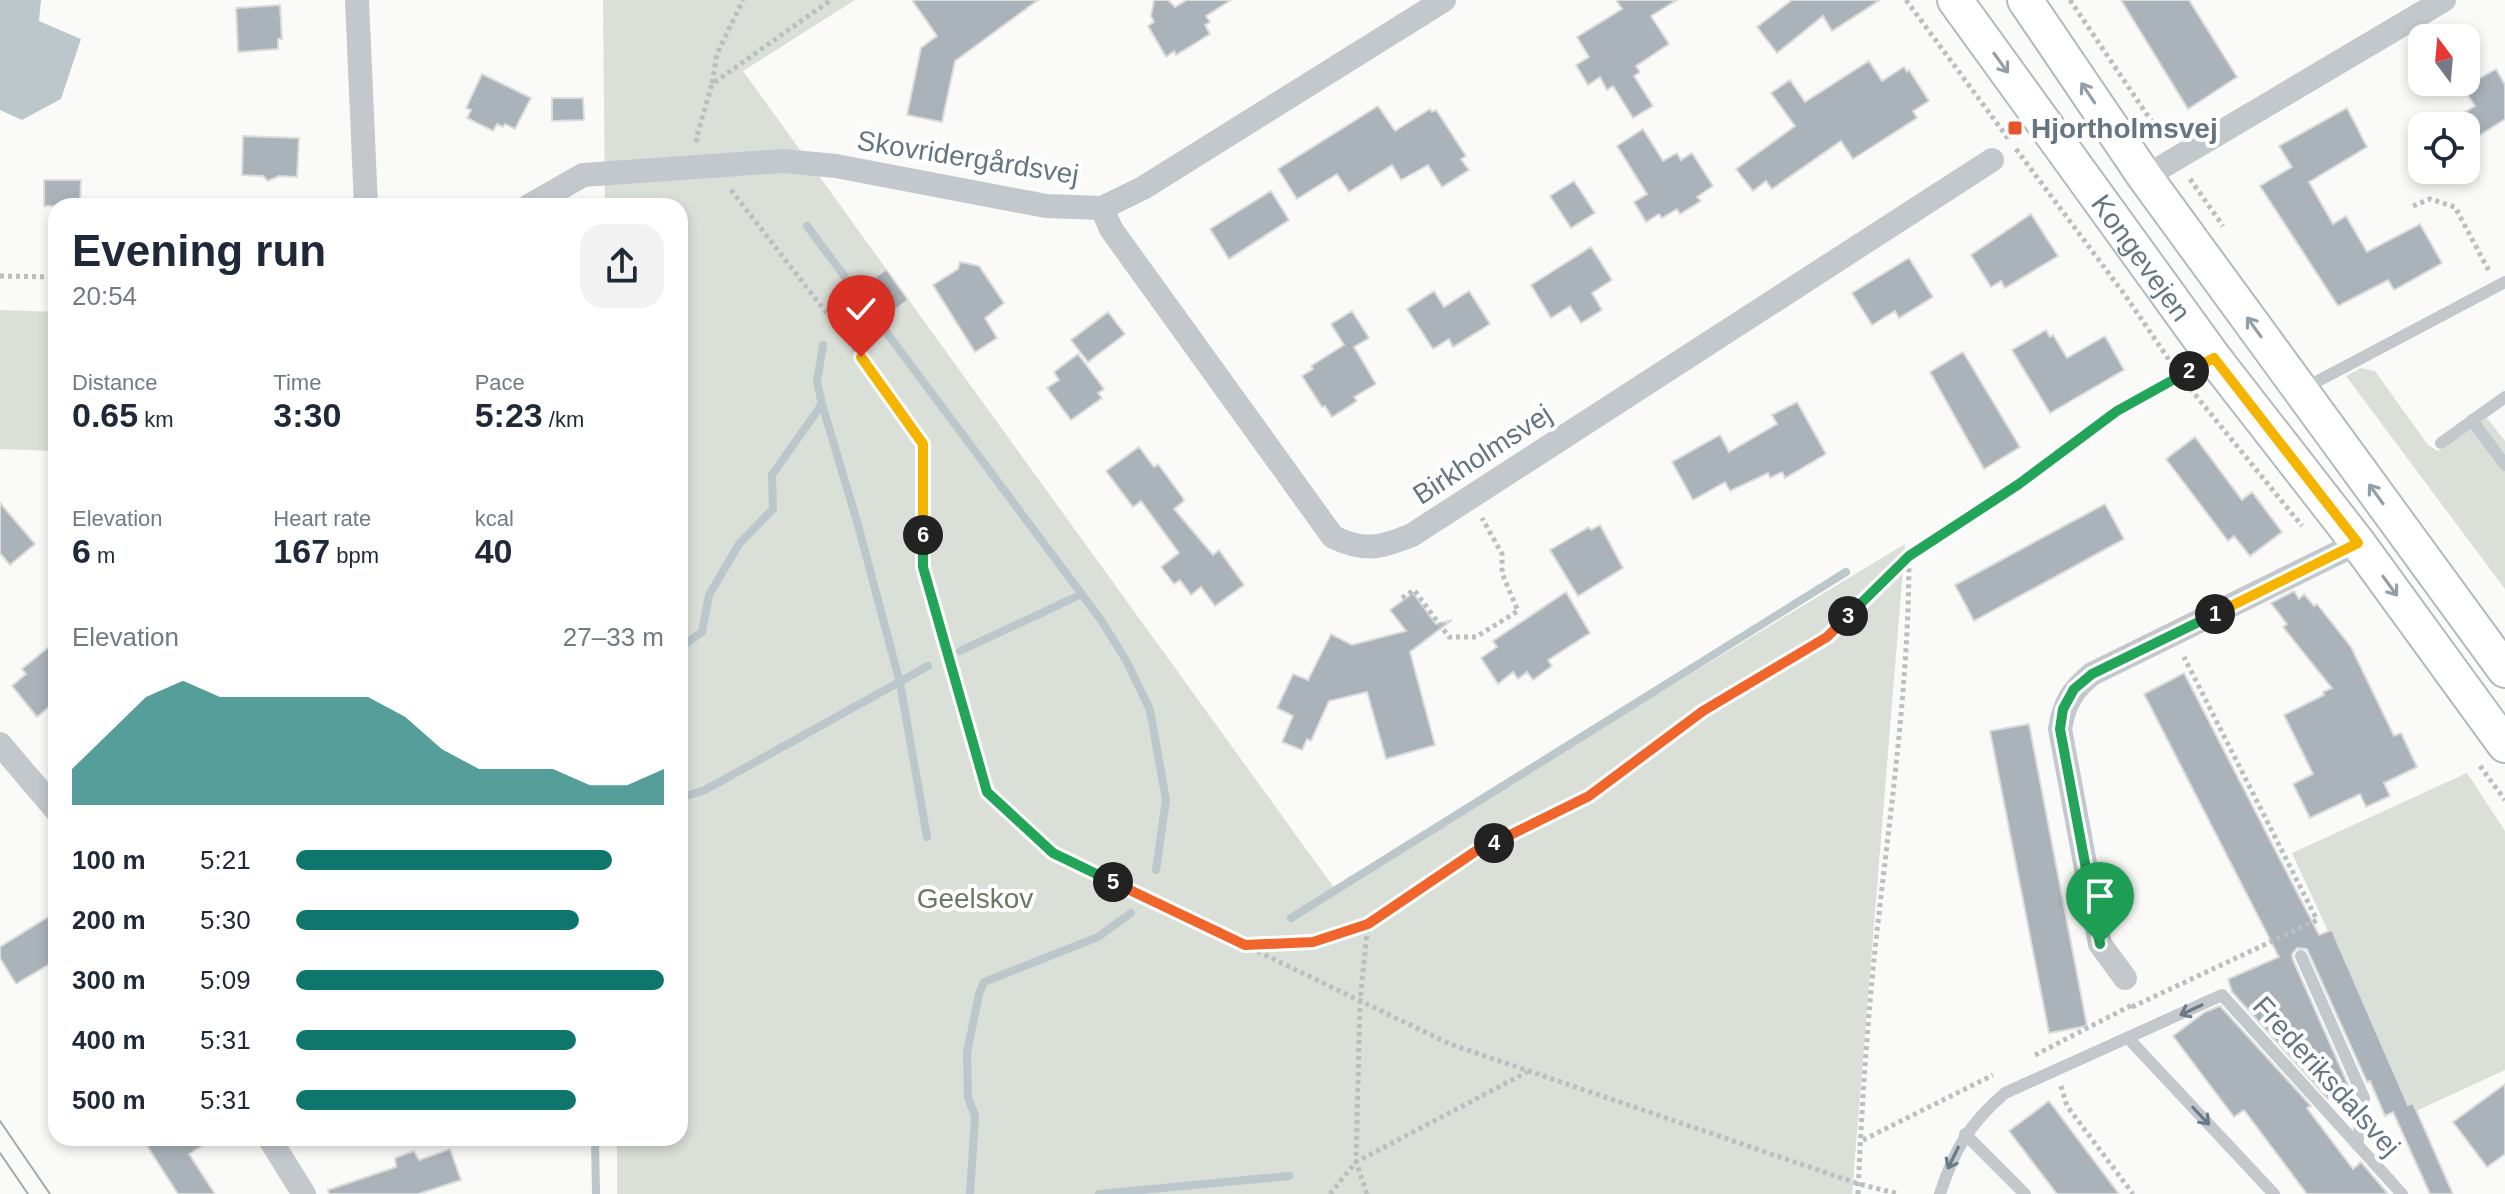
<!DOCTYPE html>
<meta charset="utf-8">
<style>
:root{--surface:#fff;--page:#f2f2f3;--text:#1f2937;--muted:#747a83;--accent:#0f766e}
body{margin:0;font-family:Arial,sans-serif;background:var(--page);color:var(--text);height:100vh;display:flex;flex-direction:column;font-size:30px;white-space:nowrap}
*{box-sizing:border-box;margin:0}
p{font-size:26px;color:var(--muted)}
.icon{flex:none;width:44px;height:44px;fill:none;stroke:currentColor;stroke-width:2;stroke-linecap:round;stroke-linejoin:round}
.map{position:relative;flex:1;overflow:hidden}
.details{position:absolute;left:48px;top:198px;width:640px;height:948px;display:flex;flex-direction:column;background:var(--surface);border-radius:24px;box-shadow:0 4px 12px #0003}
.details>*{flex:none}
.needle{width:52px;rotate:344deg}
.tools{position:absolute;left:2408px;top:24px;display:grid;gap:16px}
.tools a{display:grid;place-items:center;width:72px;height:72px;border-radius:16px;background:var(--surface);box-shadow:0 4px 12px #0003;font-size:40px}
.pin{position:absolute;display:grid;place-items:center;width:68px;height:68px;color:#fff;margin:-82px -34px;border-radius:50% 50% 50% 0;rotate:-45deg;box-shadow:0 0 8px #0007}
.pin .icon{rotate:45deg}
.km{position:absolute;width:40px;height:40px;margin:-20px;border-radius:50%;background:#222;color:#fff;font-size:22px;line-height:40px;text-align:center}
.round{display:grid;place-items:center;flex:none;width:84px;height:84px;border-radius:24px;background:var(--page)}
.summary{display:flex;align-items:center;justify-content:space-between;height:136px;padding:0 24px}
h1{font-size:44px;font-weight:700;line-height:60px}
.stats{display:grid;grid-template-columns:repeat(3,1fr);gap:12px;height:136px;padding:8px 24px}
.stats div{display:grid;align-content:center}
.stats b{font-size:34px;font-weight:700}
.stats small{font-size:22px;font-weight:400}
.stats p{font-size:22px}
.chart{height:224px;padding:16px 24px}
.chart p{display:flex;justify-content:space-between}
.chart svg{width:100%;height:144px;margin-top:8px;fill:var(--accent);opacity:.7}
ul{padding:0 24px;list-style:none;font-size:26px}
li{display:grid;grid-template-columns:128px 96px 1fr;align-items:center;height:60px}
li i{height:20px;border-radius:10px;background:var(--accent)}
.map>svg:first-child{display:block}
.green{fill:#dadfd7}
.water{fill:#bbc7cb}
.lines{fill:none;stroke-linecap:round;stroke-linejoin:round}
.stream{stroke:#bbc7cb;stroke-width:8}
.building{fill:#aab3b9;stroke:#dcdcda;stroke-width:2}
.secondary-casing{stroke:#b3babf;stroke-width:38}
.path{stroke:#bbbfc2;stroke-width:5;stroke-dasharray:4 4;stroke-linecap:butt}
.lane{stroke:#c3c8cc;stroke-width:12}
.street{stroke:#c3c8cc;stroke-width:24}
.secondary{stroke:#fff;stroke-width:34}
.tram{stroke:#a2aab0;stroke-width:2}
.oneway{stroke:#939fa8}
.oneway2{stroke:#6a7a87}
.split-1-casing{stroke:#fff;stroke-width:16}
.split-2-casing{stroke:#fff;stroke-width:16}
.split-3-casing{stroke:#fff;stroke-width:16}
.split-4-casing{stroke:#fff;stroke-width:16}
.split-5-casing{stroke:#fff;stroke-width:16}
.split-6-casing{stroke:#fff;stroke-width:16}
.split-7-casing{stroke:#fff;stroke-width:16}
.split-1{stroke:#22a559;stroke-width:10}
.split-2{stroke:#f5b400;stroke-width:10}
.split-3{stroke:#22a559;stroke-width:10}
.split-4{stroke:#f0652b;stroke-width:10}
.split-5{stroke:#f0652b;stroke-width:10}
.split-6{stroke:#22a559;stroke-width:10}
.split-7{stroke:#f5b400;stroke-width:10}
.poi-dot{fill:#e4572e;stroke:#fff;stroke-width:3}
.labels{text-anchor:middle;stroke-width:8;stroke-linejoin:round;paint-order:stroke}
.poi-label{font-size:28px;font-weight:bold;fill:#657683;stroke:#fff;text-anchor:start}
.street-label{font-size:28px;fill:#657683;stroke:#fff}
.park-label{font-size:28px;fill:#687a64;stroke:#fff}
</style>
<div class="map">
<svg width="2505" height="1194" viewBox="0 0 2505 1194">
<rect width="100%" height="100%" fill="#fafaf8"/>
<path class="green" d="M 603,0 L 855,0 L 743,71 L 1335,889 L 1905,544 L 1852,1194 L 617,1194 L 617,1138 L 680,1138 L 680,206 L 605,206 Z
M 0,310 L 56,312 L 56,451 L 0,449 Z
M 2361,368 L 2375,371 L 2428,445 L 2438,451 L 2487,418 L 2505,441 L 2505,589 L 2346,376 Z
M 2467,773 L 2505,831 L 2505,1070 L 2416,1111 L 2408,1105 L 2332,930 L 2328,931 L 2292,853 Z"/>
<path class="water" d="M 0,0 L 41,0 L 39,21 L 81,39 L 61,99 L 22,120 L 0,110 Z"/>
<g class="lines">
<path class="stream" d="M 807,226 L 1101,620 L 1127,662 L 1150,710 L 1166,800 L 1156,870
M 841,310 L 853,288
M 822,404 L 858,525 L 900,683 L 927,837
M 680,648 L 702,632 L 709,595 L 739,544 L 773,509 L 772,475 L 822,404 L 817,382 L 823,345
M 960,651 L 1082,594
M 680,798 L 705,790 L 928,666
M 1291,918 L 1846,572
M 595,1138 L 596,1194
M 970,1194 L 975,1116 L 968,1097 L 967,1053 L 979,994 L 984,982 L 1098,937 L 1131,913
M 1099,1194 L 1289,1176"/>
</g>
<path class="building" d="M 912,0 L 1038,0 L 955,61 L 942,122 L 907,115 L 921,48 L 937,36 Z
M 1154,0 L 1168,0 L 1175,7 L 1187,0 L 1231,0 L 1206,16 L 1210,22 L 1205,25 L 1210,34 L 1176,55 L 1174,51 L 1166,57 L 1148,26 L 1154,22 L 1151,16 Z
M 1616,0 L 1677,0 L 1651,16 L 1669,44 L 1636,66 L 1640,72 L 1634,76 L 1653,106 L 1633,118 L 1613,86 L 1607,90 L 1600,77 L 1588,85 L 1576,65 L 1589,57 L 1577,37 L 1622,9 Z
M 1792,0 L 1880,0 L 1832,31 L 1823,16 L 1777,53 L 1757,27 Z
M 2121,0 L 2189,0 L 2237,77 L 2188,109 Z
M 280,5 L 282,39 L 278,39 L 278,49 L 238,52 L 236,8 Z
M 1869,61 L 1882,81 L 1904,67 L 1907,72 L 1909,70 L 1929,101 L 1913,111 L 1917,118 L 1853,159 L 1841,141 L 1772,189 L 1766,181 L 1753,191 L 1736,169 L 1795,126 L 1771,93 L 1790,80 L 1805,102 Z
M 2496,69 L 2505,85 L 2505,119 L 2477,137 L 2462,114 L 2475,106 L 2463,88 Z
M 482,74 L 531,98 L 515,129 L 505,124 L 503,127 L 497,124 L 493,131 L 467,118 L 471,110 L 466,108 Z
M 552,98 L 583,98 L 584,120 L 552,121 Z
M 1378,106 L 1395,131 L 1430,109 L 1432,112 L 1436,110 L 1466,156 L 1461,159 L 1469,170 L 1442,187 L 1428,165 L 1401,180 L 1392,165 L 1349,192 L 1337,174 L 1297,199 L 1278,169 Z
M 2347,108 L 2367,147 L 2309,182 L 2333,224 L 2346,216 L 2367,252 L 2420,224 L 2442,263 L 2394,290 L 2388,280 L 2338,306 L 2260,186 L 2292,167 L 2279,146 Z
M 1643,129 L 1663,161 L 1677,153 L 1681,160 L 1692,153 L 1713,186 L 1697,197 L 1701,201 L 1680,214 L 1677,209 L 1662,218 L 1659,214 L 1646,222 L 1634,202 L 1647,194 L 1617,146 Z
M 243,136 L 299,138 L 297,177 L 279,176 L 268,181 L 263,176 L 242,175 Z
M 44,180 L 81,180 L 80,206 L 44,206 Z
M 1574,181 L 1595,213 L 1571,228 L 1550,196 Z
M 1271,191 L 1289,220 L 1229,259 L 1210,229 Z
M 2031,214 L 2058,256 L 2005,288 L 2001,281 L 1991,287 L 1971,255 Z
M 1591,247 L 1612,280 L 1592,293 L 1602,310 L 1581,323 L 1570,306 L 1551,318 L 1531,285 Z
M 1909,258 L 1933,297 L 1899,318 L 1895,311 L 1872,325 L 1852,293 Z
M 960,262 L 979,266 L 1004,303 L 985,318 L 997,338 L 975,352 L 933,285 L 958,269 Z
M 886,269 L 908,300 L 886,317 L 863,286 Z
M 1434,291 L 1444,307 L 1469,291 L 1490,324 L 1453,347 L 1449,339 L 1433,349 L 1407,309 Z
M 1352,311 L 1369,338 L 1354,347 L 1376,384 L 1354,397 L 1357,401 L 1332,417 L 1325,406 L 1322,407 L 1302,376 L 1313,369 L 1311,366 L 1344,345 L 1331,324 Z
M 1108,312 L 1125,334 L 1088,362 L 1071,340 Z
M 2046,330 L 2050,337 L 2053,335 L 2067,358 L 2105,336 L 2124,370 L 2050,413 L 2012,350 Z
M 1963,352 L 2020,447 L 1984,469 L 1930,372 Z
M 1078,354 L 1104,389 L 1098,393 L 1102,398 L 1071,420 L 1047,388 L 1059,380 L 1054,372 Z
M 1797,402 L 1826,454 L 1785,478 L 1782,472 L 1770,478 L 1768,473 L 1730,491 L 1725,482 L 1693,500 L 1672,462 L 1720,435 L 1729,452 L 1777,424 L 1772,415 Z
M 2195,437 L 2242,500 L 2252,492 L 2282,532 L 2250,556 L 2234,536 L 2228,541 L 2166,459 Z
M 1139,447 L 1154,467 L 1158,464 L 1183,498 L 1184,501 L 1174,509 L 1213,555 L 1219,550 L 1244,585 L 1215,606 L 1201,587 L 1191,595 L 1180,580 L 1174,584 L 1161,567 L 1179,553 L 1141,501 L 1133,507 L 1106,471 Z
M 0,503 L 35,544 L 10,565 L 0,553 Z
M 2105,504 L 2124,539 L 1974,621 L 1955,585 Z
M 1600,525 L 1623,568 L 1578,596 L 1550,550 L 1589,527 L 1591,530 Z
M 2294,591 L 2299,599 L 2304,594 L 2314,606 L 2317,604 L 2351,647 L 2394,736 L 2401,733 L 2417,767 L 2384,783 L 2390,796 L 2366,807 L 2360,794 L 2310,818 L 2293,784 L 2313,774 L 2284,715 L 2324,695 L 2323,692 L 2332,688 L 2283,627 L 2287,624 L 2271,603 Z
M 1566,592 L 1590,633 L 1548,660 L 1552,666 L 1533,680 L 1527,672 L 1518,679 L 1513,672 L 1498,684 L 1481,658 L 1497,647 L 1493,641 Z
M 1413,593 L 1436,624 L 1452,620 L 1410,652 L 1435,745 L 1386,759 L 1367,692 L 1329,701 L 1311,741 L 1307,739 L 1302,750 L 1282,742 L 1293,716 L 1277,708 L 1293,674 L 1308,680 L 1331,634 L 1352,645 L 1406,631 L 1390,610 Z
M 56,641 L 56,701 L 37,717 L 12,686 L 26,674 L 22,669 Z
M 2184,673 L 2319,935 L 2332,930 L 2408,1105 L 2413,1103 L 2453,1194 L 2430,1194 L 2393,1112 L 2385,1116 L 2370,1081 L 2367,1082 L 2307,949 L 2297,948 L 2292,954 L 2293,960 L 2350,1089 L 2328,1099 L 2232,992 L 2228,979 L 2279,957 L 2144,694 Z
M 2029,724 L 2087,1026 L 2049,1033 L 1990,731 Z
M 56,912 L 56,960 L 16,984 L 0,958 L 0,947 Z
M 2220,1006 L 2311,1106 L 2307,1108 L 2353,1169 L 2361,1162 L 2388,1194 L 2307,1194 L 2244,1110 L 2234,1117 L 2173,1036 L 2205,1012 Z
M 2505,1084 L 2505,1154 L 2487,1167 L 2453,1122 Z
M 2049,1101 L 2119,1194 L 2057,1194 L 2009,1131 Z
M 142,1138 L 215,1138 L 189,1154 L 215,1194 L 178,1194 Z
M 450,1149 L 461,1180 L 418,1194 L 329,1194 L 328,1190 L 396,1167 L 395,1158 L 414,1151 L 419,1160 Z"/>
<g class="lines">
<g class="secondary-casing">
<g id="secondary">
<path id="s1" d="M 1955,0 L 2214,358 L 2358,543 L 2505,745"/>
<path d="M 2025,0 L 2145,177 L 2505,670"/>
</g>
</g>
<path class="path" d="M 1906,0 L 2010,141
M 2070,0 L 2162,137
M 712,83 L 717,54 L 743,0
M 698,142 L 696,139 L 712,84 L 831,0
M 2016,149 L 2125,295 L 2180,376 L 2302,526
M 2190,179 L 2223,226
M 731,190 L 861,357 L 923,444 L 923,567 L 987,792 L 1053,853 L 1450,1044 L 1859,1184 L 1899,1194
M 2413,206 L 2430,199 L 2455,207 L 2489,271
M 0,276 L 56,277
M 1402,598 L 1414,590 L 1449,637 L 1476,637 L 1518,611 L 1502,573 L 1502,554 L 1482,518
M 2480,766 L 2505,800
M 1248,945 L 1313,942 L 1368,924
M 2132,1007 L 2317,920 L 2184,657
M 2035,1055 L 2132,1005
M 2061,1086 L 2067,1106 L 2133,1194
M 1863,1140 L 1993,1075
M 1330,1194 L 1356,1162 L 1527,1072
M 1367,1194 L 1356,1162 L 1360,1001 L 1368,924 L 1476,851 L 1589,796 L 1703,711 L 1827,637 L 1909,556
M 1858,1194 C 1861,1119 1866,1043 1873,969 C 1887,832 1909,694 1909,556 L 2019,484 L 2117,411 L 2188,372"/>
<path class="lane" d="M 2303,389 L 2505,282
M 2472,420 L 2505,465
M 2441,443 L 2505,397
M 2301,956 L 2364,1098 L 2357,1145
M 2128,1038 L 2274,1194
M 1965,1134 L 2025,1194
M 1940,1194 C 1954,1150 1969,1124 2005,1093 L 2222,995 L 2402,1194"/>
<path class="street" d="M 357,0 L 366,206
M 2145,177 L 2444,0
M 529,206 L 583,175 L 783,161 L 836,166 L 1046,206 L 1102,208 L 1143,188 L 1444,0
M 1102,208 L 1111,229 L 1333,537 C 1365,552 1380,548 1412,535 L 1992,160
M 0,744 L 56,810
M 2125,978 L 2100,944 L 2060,729 C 2064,704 2072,690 2092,674 L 2358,543
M 269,1138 L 304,1194"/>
<use href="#secondary" class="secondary"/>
<path class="tram" d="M 0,1121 L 50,1194
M 0,1153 L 28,1194"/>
</g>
<defs><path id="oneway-shaft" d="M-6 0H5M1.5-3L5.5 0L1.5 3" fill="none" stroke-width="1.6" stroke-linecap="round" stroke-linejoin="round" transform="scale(2)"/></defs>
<g class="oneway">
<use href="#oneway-shaft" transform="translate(2001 63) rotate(54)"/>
<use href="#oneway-shaft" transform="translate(2088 93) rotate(-124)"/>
<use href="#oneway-shaft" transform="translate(2254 327) rotate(-126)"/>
<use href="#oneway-shaft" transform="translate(2376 494) rotate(-126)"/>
<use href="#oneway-shaft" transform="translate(2390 586) rotate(54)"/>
</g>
<g class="oneway2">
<use href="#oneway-shaft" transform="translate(2191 1010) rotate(155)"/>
<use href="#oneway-shaft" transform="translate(2201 1116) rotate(47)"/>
<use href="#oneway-shaft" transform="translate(1953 1158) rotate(116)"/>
</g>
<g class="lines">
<g class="split-1-casing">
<path id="split-1" d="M 2100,944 L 2060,729 L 2063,709 L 2074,689 L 2092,674 L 2215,614"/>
</g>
<g class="split-2-casing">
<path id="split-2" d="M 2189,371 L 2214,358 L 2358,543 L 2215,614"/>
</g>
<g class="split-3-casing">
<path id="split-3" d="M 1848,616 L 1909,556 L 2019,484 L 2117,411 L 2189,371"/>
</g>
<g class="split-4-casing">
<path id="split-4" d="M 1494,843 L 1589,796 L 1703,711 L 1827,637 L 1848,616"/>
</g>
<g class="split-5-casing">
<path id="split-5" d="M 1113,882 L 1245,945 L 1313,942 L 1368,924 L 1476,851 L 1494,843"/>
</g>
<g class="split-6-casing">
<path id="split-6" d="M 923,535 L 923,567 L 987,792 L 1053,853 L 1113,882"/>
</g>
<g class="split-7-casing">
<path id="split-7" d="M 861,357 L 923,444 L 923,535"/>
</g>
<use href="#split-1" class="split-1"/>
<use href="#split-2" class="split-2"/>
<use href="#split-3" class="split-3"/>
<use href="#split-4" class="split-4"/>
<use href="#split-5" class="split-5"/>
<use href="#split-6" class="split-6"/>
<use href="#split-7" class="split-7"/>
</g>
<rect class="poi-dot" x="2007" y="120" width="16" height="16" rx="4"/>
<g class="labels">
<g class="poi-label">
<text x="2031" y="138">Hjortholmsvej</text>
</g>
<g class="street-label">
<text transform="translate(968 157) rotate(9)" y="10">Skovridergårdsvej</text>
<text dy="10" stroke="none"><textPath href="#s1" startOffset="318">Kongevejen</textPath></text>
<text transform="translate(1482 454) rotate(-33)" y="10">Birkholmsvej</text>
<text transform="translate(2327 1076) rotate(48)" y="10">Frederiksdalsvej</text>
</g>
<g class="park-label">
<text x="975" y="908">Geelskov</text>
</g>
</g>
</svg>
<div class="tools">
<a><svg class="needle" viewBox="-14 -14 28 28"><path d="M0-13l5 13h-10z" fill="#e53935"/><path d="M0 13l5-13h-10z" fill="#747a83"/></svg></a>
<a><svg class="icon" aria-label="locate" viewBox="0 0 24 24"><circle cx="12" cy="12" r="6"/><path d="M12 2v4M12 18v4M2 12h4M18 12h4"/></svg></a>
</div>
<div class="pin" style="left:2100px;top:944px;background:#1e9e55"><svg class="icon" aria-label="arrive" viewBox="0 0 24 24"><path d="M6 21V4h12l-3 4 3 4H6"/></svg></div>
<div class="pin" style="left:861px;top:357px;background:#d93025"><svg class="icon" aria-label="check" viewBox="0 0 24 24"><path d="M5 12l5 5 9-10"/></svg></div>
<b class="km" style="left:2215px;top:614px">1</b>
<b class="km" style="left:2189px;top:371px">2</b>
<b class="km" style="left:1848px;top:616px">3</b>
<b class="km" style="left:1494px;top:843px">4</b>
<b class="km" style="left:1113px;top:882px">5</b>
<b class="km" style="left:923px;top:535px">6</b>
<section class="details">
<div class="summary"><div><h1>Evening run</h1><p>20:54</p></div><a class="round"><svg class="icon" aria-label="share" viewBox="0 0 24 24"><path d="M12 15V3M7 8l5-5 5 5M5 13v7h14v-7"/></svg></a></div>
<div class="stats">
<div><p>Distance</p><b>0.65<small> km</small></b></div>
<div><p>Time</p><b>3:30</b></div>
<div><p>Pace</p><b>5:23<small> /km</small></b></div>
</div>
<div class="stats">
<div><p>Elevation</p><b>6<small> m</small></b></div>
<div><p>Heart rate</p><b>167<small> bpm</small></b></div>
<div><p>kcal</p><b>40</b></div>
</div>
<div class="chart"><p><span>Elevation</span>27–33 m</p>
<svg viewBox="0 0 160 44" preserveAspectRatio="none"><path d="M0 44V33L10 22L20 11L30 6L40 11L50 11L60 11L70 11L80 11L90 17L100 27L110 33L120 33L130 33L140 38L150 38L160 33V44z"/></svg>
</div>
<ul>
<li><b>100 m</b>5:21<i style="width:86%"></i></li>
<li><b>200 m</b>5:30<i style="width:77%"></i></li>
<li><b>300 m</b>5:09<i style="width:100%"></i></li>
<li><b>400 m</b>5:31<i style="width:76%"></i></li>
<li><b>500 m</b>5:31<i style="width:76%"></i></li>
</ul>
</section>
</div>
